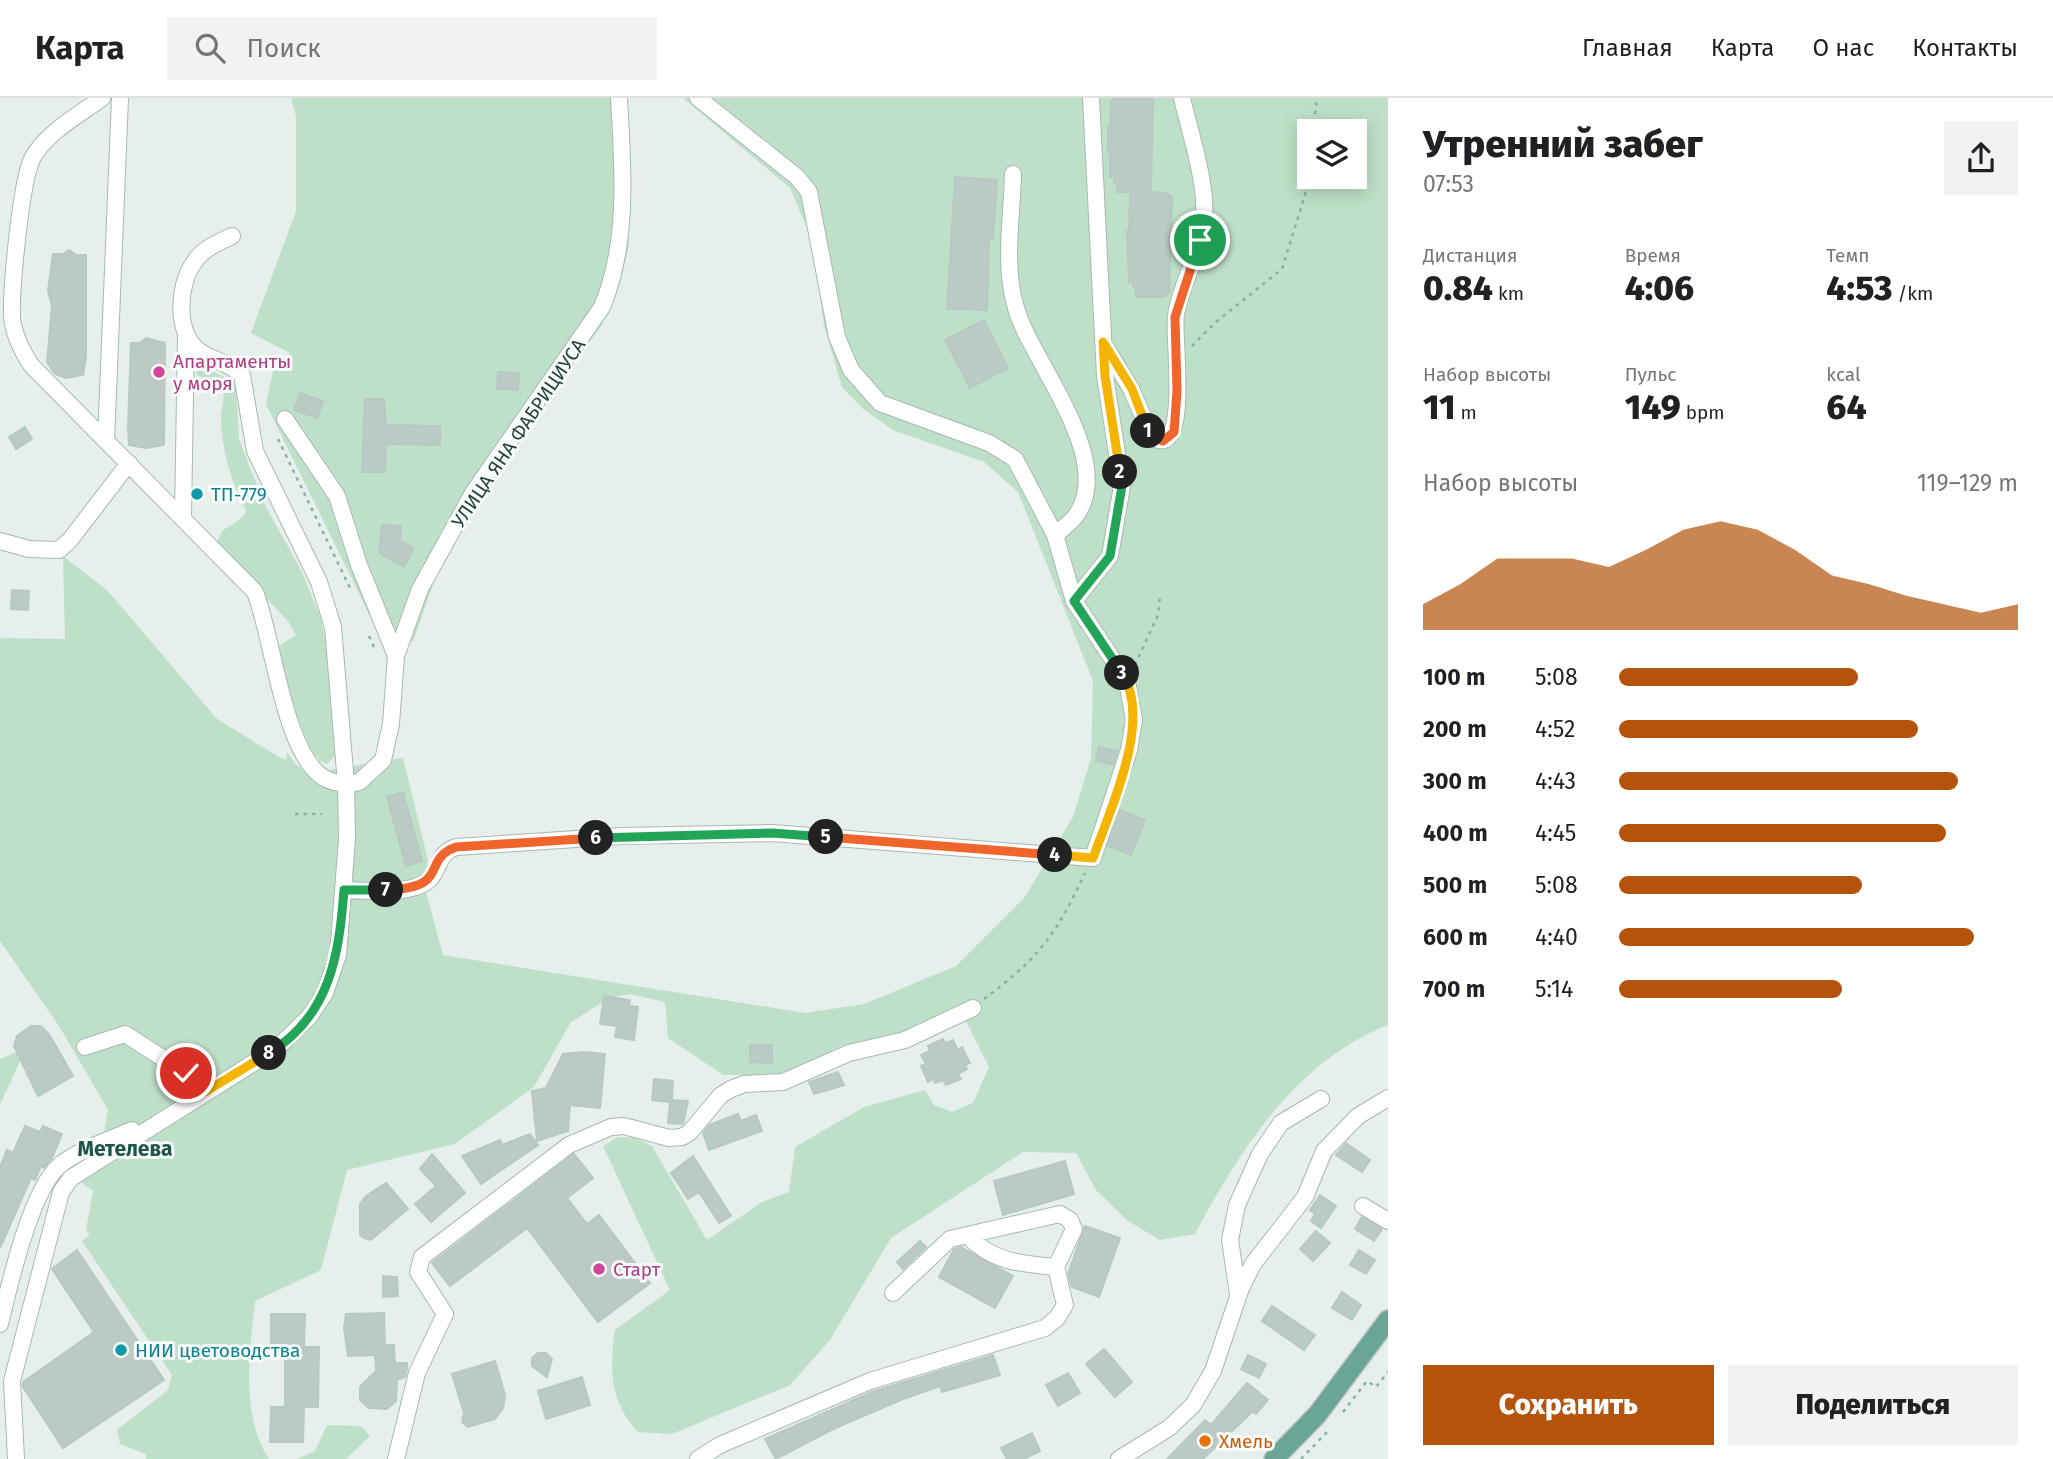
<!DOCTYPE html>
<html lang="ru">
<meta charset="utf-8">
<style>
:root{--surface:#fff;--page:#f2f2f2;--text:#202124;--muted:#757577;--line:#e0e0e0;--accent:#b45309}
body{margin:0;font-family:"Fira Sans",sans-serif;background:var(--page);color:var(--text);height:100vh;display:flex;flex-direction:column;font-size:26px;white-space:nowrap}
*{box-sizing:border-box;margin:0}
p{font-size:23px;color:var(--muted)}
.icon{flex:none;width:38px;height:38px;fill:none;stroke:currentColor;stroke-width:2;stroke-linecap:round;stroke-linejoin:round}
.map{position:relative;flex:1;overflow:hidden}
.sheet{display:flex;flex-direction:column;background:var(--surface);width:665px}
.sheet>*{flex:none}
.controls{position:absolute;left:1297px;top:21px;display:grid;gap:14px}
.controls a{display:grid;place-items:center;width:70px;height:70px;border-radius:0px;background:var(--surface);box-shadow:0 4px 18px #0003;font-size:35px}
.pin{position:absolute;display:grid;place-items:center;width:60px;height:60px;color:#fff;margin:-30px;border:4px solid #fff;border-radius:50%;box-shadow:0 2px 7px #0007}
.km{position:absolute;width:35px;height:35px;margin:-18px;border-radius:50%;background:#222;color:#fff;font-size:19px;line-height:35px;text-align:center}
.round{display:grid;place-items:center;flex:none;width:74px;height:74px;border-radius:0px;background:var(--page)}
.overview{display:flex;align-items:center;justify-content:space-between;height:119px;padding:0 35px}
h1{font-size:38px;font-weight:800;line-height:52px}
.figures{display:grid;grid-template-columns:repeat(3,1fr);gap:10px;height:119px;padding:7px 35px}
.figures div{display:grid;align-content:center}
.figures b{font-size:35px;font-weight:800}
.figures small{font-size:19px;font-weight:400}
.figures p{font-size:19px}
.chart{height:196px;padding:14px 35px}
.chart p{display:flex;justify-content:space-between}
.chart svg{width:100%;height:126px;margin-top:7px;fill:var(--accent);opacity:.7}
.action{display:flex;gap:14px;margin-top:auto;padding:14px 35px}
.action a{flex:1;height:80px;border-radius:0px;background:var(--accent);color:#fff;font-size:28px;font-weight:800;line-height:80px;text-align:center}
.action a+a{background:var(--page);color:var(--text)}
ul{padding:0 35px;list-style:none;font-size:23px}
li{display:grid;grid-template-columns:112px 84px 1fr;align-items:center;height:52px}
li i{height:18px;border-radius:9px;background:var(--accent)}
header{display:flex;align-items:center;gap:42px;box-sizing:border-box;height:98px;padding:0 35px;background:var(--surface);border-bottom:2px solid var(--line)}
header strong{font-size:33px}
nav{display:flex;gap:38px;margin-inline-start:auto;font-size:24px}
.search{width:490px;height:63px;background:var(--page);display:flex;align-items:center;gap:18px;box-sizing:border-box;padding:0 24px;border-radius:0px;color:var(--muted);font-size:26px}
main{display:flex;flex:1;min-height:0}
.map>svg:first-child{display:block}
.green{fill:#bfe0c8;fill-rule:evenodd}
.building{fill:#bbcac4;stroke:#b8c9c2;stroke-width:2}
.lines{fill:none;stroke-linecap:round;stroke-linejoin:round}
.minor-casing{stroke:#a8b8b2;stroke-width:18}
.major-casing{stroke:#c2cac8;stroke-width:22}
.path{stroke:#86b3a5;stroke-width:2.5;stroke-dasharray:3.5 5;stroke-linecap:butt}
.minor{stroke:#fff;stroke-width:16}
.major{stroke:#6aa596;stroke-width:19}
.split-1-casing{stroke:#fff;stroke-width:14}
.split-2-casing{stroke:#fff;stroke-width:14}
.split-3-casing{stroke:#fff;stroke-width:14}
.split-4-casing{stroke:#fff;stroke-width:14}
.split-5-casing{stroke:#fff;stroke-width:14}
.split-6-casing{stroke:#fff;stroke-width:14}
.split-7-casing{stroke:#fff;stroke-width:14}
.split-8-casing{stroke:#fff;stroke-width:14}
.split-9-casing{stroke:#fff;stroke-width:14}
.split-1{stroke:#f0652b;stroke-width:9}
.split-2{stroke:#f5b400;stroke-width:9}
.split-3{stroke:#22a559;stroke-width:9}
.split-4{stroke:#f5b400;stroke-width:9}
.split-5{stroke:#f0652b;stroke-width:9}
.split-6{stroke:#22a559;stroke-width:9}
.split-7{stroke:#f0652b;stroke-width:9}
.split-8{stroke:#22a559;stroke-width:9}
.split-9{stroke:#f5b400;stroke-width:9}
.hotel-dot{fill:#d1479c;stroke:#f7fbf9;stroke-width:2.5}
.culture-dot{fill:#0f9aa8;stroke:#f7fbf9;stroke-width:2.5}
.food-dot{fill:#e8710a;stroke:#f7fbf9;stroke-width:2.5}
.labels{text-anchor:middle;stroke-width:6;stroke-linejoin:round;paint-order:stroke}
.hotel-label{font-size:19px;fill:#b23c85;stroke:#f7fbf9;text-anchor:start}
.street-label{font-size:19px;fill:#24423a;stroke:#f7fbf9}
.culture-label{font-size:19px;fill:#0d838f;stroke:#f7fbf9;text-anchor:start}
.food-label{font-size:19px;fill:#c56008;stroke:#f7fbf9;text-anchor:start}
.neighbourhood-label{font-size:21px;font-weight:bold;fill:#1f5548;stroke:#f7fbf9}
</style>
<header>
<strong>Карта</strong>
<div class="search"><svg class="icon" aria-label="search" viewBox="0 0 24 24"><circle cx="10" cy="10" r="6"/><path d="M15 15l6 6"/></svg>Поиск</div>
<nav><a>Главная</a><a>Карта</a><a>О нас</a><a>Контакты</a></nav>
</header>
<main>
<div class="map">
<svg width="1388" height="1361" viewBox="0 0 1388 1361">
<rect width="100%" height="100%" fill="#e6efeb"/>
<path class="green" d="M 291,0 L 627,0 L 629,148 L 620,186 L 602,227 L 512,347 L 437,475 L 413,544 L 369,516 L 266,306 L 273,273 L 290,255 L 251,235 L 296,113 L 296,18 Z
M 683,0 L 1388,0 L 1388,927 C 1296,963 1239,1053 1195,1136 L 1160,1142 L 1128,1123 L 1096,1092 L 1076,1055 L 1023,1054 L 891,1140 L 830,1242 L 790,1287 L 672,1336 L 638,1334 C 610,1304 609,1272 615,1232 L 670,1192 L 603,1048 L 618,1039 L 635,1040 L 652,1048 L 707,1142 L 762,1104 L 789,1094 L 795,1049 L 864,1009 L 925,992 L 934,1007 L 952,1014 L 973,1005 L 989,969 L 958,907 L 903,934 L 841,948 L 783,977 L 723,977 L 668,940 L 665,904 L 631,896 L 611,899 L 571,924 L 534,989 L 455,1046 L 347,1072 L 321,1172 L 255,1203 C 250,1252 240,1318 269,1361 L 146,1361 L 146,1356 L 120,1346 L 117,1332 L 168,1292 L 172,1277 L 82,1143 L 90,1137 L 86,1132 L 93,1093 L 77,1081 L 98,1068 L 108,1012 L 59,928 L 0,843 L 0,540 L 65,541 L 63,458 L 108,493 L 217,621 L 279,659 L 286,662 L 287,654 L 296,667 L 311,675 L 403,660 L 428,762 L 425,790 L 443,857 L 805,915 L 864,906 L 956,868 L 1024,800 L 1073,719 L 1091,660 L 1093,583 L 1018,394 L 984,364 L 893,332 L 863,311 L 842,289 L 824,228 L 814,147 L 790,90 ZM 1309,33 L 1354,33 L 1354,79 L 1309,79 Z
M 201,268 L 231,282 L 236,289 L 239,341 L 250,370 L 265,407 L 302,474 L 321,521 L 331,568 L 337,656 L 327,666 C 303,662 285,572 278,549 L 296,537 L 288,523 L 215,448 L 222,433 L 243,419 L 246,412 C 231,385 222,352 221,321 C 221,311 225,305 223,294 L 196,276 L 197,270 Z
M 26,950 L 0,1007 L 0,961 Z
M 327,1327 L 361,1328 L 370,1338 L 346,1361 L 297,1361 L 315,1353 Z"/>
<path class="building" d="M 1114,0 L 1153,0 L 1151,94 L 1167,95 L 1172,99 L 1169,195 L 1164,199 L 1136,199 L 1136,190 L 1133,189 L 1133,184 L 1129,184 L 1127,133 L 1129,133 L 1130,94 L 1117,94 L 1117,85 L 1114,85 L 1114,79 L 1110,79 L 1110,54 L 1108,54 L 1108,29 L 1110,29 L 1111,4 Z
M 955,79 L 997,82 L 993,140 L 989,140 L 987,212 L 947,211 Z
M 69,152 L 76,157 L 86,157 L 86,259 L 83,277 L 66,280 L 55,276 L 47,264 L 52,208 L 48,193 L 53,156 L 63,156 Z
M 984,222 L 1008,270 L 970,290 L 945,242 Z
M 146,240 L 165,245 L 164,347 L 146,350 L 129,347 L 128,329 L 131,245 L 140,245 Z
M 498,274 L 519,275 L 518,292 L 497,291 Z
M 300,295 L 323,303 L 317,320 L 294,312 Z
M 365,301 L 384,301 L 386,327 L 440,328 L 440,347 L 386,346 L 385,374 L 362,374 Z
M 25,329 L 32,341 L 16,351 L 9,339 Z
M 382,427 L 401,428 L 400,443 L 414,450 L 404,469 L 379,455 Z
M 12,492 L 29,493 L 28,512 L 11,511 Z
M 1099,649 L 1117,653 L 1113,667 L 1096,662 Z
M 403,694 L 422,763 L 406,768 L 387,699 Z
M 1120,712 L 1145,722 L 1131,757 L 1108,748 Z
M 604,898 L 630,902 L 629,908 L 638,909 L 634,942 L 615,939 L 617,928 L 600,926 Z
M 31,928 L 41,928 L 49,936 L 73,978 L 38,998 L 14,948 L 17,938 Z
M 943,941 L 945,945 L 953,942 L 958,952 L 962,949 L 970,965 L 965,967 L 967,971 L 958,976 L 961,981 L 946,987 L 943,982 L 935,985 L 933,981 L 928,984 L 921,968 L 926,966 L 921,957 L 930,953 L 928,948 Z
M 750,947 L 772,947 L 772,965 L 750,964 Z
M 583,954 L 605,956 L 600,1010 L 570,1007 L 568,1033 L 537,1043 L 532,993 L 546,990 L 563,956 Z
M 838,974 L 844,987 L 814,996 L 809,984 Z
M 654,981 L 673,983 L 672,1002 L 688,1003 L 683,1026 L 668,1025 L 670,1004 L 652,1002 Z
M 738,1016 L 741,1023 L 756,1017 L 762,1033 L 709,1052 L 703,1035 L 709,1027 Z
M 25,1028 L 40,1034 L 43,1028 L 62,1036 L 52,1060 L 44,1070 L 41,1068 L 35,1082 L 31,1080 L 0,1150 L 0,1069 L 7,1052 L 13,1055 Z
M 530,1036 L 538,1047 L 481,1086 L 462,1058 L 500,1042 L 502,1047 Z
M 1346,1045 L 1370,1062 L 1362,1074 L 1336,1057 Z
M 432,1056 L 465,1095 L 431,1124 L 415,1106 L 436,1088 L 420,1071 Z
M 574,1056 L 593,1080 L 567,1100 L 587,1126 L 599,1117 L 650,1185 L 598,1224 L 527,1130 L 450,1188 L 432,1165 Z
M 693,1058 L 731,1118 L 719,1125 L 699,1094 L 688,1101 L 671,1075 Z
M 1065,1063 L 1074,1096 L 1003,1117 L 994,1083 Z
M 386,1085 L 408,1111 L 371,1142 L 364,1140 L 360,1137 L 360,1106 L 366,1098 Z
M 1320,1097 L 1336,1108 L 1321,1130 L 1311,1123 L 1315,1116 L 1310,1112 Z
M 1362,1119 L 1382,1131 L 1374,1143 L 1355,1131 Z
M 1085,1128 L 1120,1140 L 1099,1199 L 1072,1189 L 1068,1176 Z
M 1316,1133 L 1330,1145 L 1313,1163 L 1300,1151 Z
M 920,1143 L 926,1149 L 903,1171 L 897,1164 Z
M 961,1149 L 1013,1178 L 995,1210 L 939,1179 L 954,1151 Z
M 77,1152 L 164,1282 L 63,1350 L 23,1289 L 23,1284 L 94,1234 L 52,1171 Z
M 1359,1152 L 1375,1162 L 1366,1176 L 1350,1167 Z
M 383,1178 L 397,1179 L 398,1198 L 383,1199 Z
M 1342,1194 L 1361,1207 L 1352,1222 L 1332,1210 Z
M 1272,1208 L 1315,1237 L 1304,1252 L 1262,1223 Z
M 384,1215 L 385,1247 L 394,1247 L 395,1265 L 407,1265 L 407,1271 L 405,1279 L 397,1282 L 396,1303 L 387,1311 L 369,1310 L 360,1302 L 360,1289 L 376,1273 L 375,1257 L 348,1258 L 344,1230 L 346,1216 Z
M 271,1216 L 305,1216 L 304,1249 L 319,1249 L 318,1309 L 304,1309 L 303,1344 L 270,1344 L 271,1309 L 285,1309 L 285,1249 L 271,1249 Z
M 1104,1251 L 1132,1284 L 1115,1299 L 1086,1266 Z
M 538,1255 L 546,1255 L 552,1261 L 547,1279 L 532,1268 L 532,1260 Z
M 993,1257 L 1000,1277 L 942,1294 L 940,1288 L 903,1301 L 833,1331 L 776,1361 L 765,1341 L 874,1293 Z
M 1248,1257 L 1266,1266 L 1259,1280 L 1241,1271 Z
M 495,1263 L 505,1297 L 503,1310 L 495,1321 L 468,1329 L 462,1324 L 464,1315 L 452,1276 Z
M 1068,1275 L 1080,1295 L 1058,1308 L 1046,1287 Z
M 582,1279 L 590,1307 L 546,1321 L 538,1293 Z
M 1247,1285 L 1268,1302 L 1256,1316 L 1253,1313 L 1203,1361 L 1167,1361 L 1205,1322 L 1211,1327 Z
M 1032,1335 L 1040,1353 L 1024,1361 L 1007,1361 L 1001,1350 Z"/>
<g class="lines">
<g class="minor-casing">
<path id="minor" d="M 102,0 C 79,17 47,34 33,59 C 21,80 11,191 12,218 C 13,236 22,253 31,267 L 255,494 C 273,538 284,660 326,681 C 331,684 340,685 346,686 L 333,529 L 319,484 L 255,353 L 242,277 C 230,265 212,262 199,253 C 175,234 178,188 193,166 C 202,151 217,145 232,138
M 1013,76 C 1012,119 1003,168 1016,210 C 1031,264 1118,362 1075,419 C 1070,425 1062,431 1055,437
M 1104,246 L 1131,291 L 1152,339 C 1192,364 1172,235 1176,217 C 1181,184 1202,154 1204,120 C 1207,85 1190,35 1182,0
M 285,321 L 337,398 L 359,467 L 396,558
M 106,343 L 120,0
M 183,419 L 186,236
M 0,443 L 29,451 L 59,452 L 70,442 L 129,365
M 1074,503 L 1110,458 L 1122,388 L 1105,278 L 1091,0
M 344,792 C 366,792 421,799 433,777 C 441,764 440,755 456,749 L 622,738 L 772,735 L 1093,760 L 1129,652 L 1134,622 L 1127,583 L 1074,503 L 1055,437 L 1015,361 L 989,345 L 880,305 L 851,272 L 837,239 L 809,94 L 797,79 L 698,0
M 85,949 L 125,936 L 186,975 L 205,994
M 1363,1108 L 1388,1123
M 967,1137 C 992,1164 1021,1166 1056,1169
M 1238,1196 L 1230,1142 L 1237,1107 L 1260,1056 L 1281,1025 L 1321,1001
M 0,1226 C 9,1188 31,1092 59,1068 C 79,1051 108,1043 132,1032
M 16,1361 L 12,1283 L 61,1094 L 71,1080 L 277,950 L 309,919 L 325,895 L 338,857 L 347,741 L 346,686 L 359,684 L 383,662 L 391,626 L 396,558 L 420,491 L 473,395 L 602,209 C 629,145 623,69 619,0
M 396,1361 L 417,1275 L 445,1216 L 418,1174 L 422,1159 L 569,1047 L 611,1029 L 624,1028 L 669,1040 L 682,1039 L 690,1034 L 721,997 L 731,991 L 744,986 L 783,984 L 849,955 L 905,942 L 973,910
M 698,1361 L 720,1347 L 870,1283 L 1045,1230 L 1057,1220 L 1065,1207 L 1056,1169 L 1074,1131 L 1070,1122 L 1060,1116 L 950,1141 L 893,1195
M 1119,1361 L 1169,1330 L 1193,1307 L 1213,1273 L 1241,1190 L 1253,1166 L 1305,1099 L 1324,1053 L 1358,1018 L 1388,1000"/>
</g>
<g class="major-casing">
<path id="major" d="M 1274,1361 L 1317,1317 L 1388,1222"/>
</g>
<path class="path" d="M 1313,33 L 1317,0
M 1192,248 L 1216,224 L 1282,171 L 1305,97 L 1309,65
M 278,341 L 350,490
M 369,538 L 374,549
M 1135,567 L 1158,517 L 1160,498
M 295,716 L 322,716
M 984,901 C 1039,860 1056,837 1085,775
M 1343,1314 L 1367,1283 L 1376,1289 L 1388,1274
M 1301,1361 L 1328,1333"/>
<use href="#minor" class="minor"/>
<use href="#major" class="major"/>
</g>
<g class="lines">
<g class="split-1-casing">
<path id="split-1" d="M 1148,333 L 1152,339 L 1163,343 L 1174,334 L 1177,293 L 1175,219 L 1200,142"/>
</g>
<g class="split-2-casing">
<path id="split-2" d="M 1120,374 L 1105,278 L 1103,244 L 1132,291 L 1148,333"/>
</g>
<g class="split-3-casing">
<path id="split-3" d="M 1120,374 L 1122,388 L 1110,458 L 1074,503 L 1122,575"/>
</g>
<g class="split-4-casing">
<path id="split-4" d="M 1055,757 L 1093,760 C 1110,711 1153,623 1122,575"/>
</g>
<g class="split-5-casing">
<path id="split-5" d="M 826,739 L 1055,757"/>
</g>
<g class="split-6-casing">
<path id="split-6" d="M 596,740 L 772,735 L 826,739"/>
</g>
<g class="split-7-casing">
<path id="split-7" d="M 386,792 C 452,790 420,762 456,749 L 596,740"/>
</g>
<g class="split-8-casing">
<path id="split-8" d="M 269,955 C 330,918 339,857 344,792 L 386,792"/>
</g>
<g class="split-9-casing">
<path id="split-9" d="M 186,975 L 205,994 L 269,955"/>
</g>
<use href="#split-1" class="split-1"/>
<use href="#split-2" class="split-2"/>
<use href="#split-3" class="split-3"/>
<use href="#split-4" class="split-4"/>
<use href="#split-5" class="split-5"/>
<use href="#split-6" class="split-6"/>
<use href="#split-7" class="split-7"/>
<use href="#split-8" class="split-8"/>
<use href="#split-9" class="split-9"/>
</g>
<g class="hotel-dot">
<circle cx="159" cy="274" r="7"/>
<circle cx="599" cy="1171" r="7"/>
</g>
<g class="culture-dot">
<circle cx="197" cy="396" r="7"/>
<circle cx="121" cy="1252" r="7"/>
</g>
<circle class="food-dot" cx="1205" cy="1343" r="7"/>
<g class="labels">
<g class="hotel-label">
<text x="173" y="270">Апартаменты<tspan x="173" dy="22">у моря</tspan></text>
<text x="613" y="1178">Старт</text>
</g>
<g class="street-label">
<text transform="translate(518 335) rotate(-56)" y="7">УЛИЦА ЯНА ФАБРИЦИУСА</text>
</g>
<g class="culture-label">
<text x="211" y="403">ТП-779</text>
<text x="135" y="1259">НИИ цветоводства</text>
</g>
<g class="food-label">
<text x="1219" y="1350">Хмель</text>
</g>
<g class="neighbourhood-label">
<text x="125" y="1058">Метелева</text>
</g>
</g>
</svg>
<div class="controls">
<a><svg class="icon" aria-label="layers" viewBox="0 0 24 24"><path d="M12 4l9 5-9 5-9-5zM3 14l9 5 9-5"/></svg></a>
</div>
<div class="pin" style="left:1200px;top:142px;background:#1e9e55"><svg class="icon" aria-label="arrive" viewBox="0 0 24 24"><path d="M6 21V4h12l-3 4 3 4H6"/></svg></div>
<div class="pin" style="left:186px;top:975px;background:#d93025"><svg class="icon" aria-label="check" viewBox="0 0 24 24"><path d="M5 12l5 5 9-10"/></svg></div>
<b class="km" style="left:1148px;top:333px">1</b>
<b class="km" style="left:1120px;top:374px">2</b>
<b class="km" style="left:1122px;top:575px">3</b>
<b class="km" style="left:1055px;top:757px">4</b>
<b class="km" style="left:826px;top:739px">5</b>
<b class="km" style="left:596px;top:740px">6</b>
<b class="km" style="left:386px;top:792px">7</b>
<b class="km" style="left:269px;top:955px">8</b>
</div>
<section class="sheet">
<div class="overview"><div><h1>Утренний забег</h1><p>07:53</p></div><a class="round"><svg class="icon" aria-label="share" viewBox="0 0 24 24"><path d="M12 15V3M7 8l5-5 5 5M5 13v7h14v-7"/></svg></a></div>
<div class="figures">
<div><p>Дистанция</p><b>0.84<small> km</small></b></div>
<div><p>Время</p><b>4:06</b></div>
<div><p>Темп</p><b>4:53<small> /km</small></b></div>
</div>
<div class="figures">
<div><p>Набор высоты</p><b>11<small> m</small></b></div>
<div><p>Пульс</p><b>149<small> bpm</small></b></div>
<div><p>kcal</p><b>64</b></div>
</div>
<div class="chart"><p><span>Набор высоты</span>119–129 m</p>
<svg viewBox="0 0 160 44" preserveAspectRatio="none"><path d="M0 44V35L10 28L20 19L30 19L40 19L50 22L60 16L70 9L80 6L90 9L100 16L110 25L120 28L130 32L140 35L150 38L160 35V44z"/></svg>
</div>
<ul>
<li><b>100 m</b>5:08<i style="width:60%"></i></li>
<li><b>200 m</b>4:52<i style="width:75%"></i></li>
<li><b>300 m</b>4:43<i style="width:85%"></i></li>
<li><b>400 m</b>4:45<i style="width:82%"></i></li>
<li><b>500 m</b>5:08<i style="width:61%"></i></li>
<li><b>600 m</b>4:40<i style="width:89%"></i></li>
<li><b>700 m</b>5:14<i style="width:56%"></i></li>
</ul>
<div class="action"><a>Сохранить</a><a>Поделиться</a></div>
</section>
</main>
